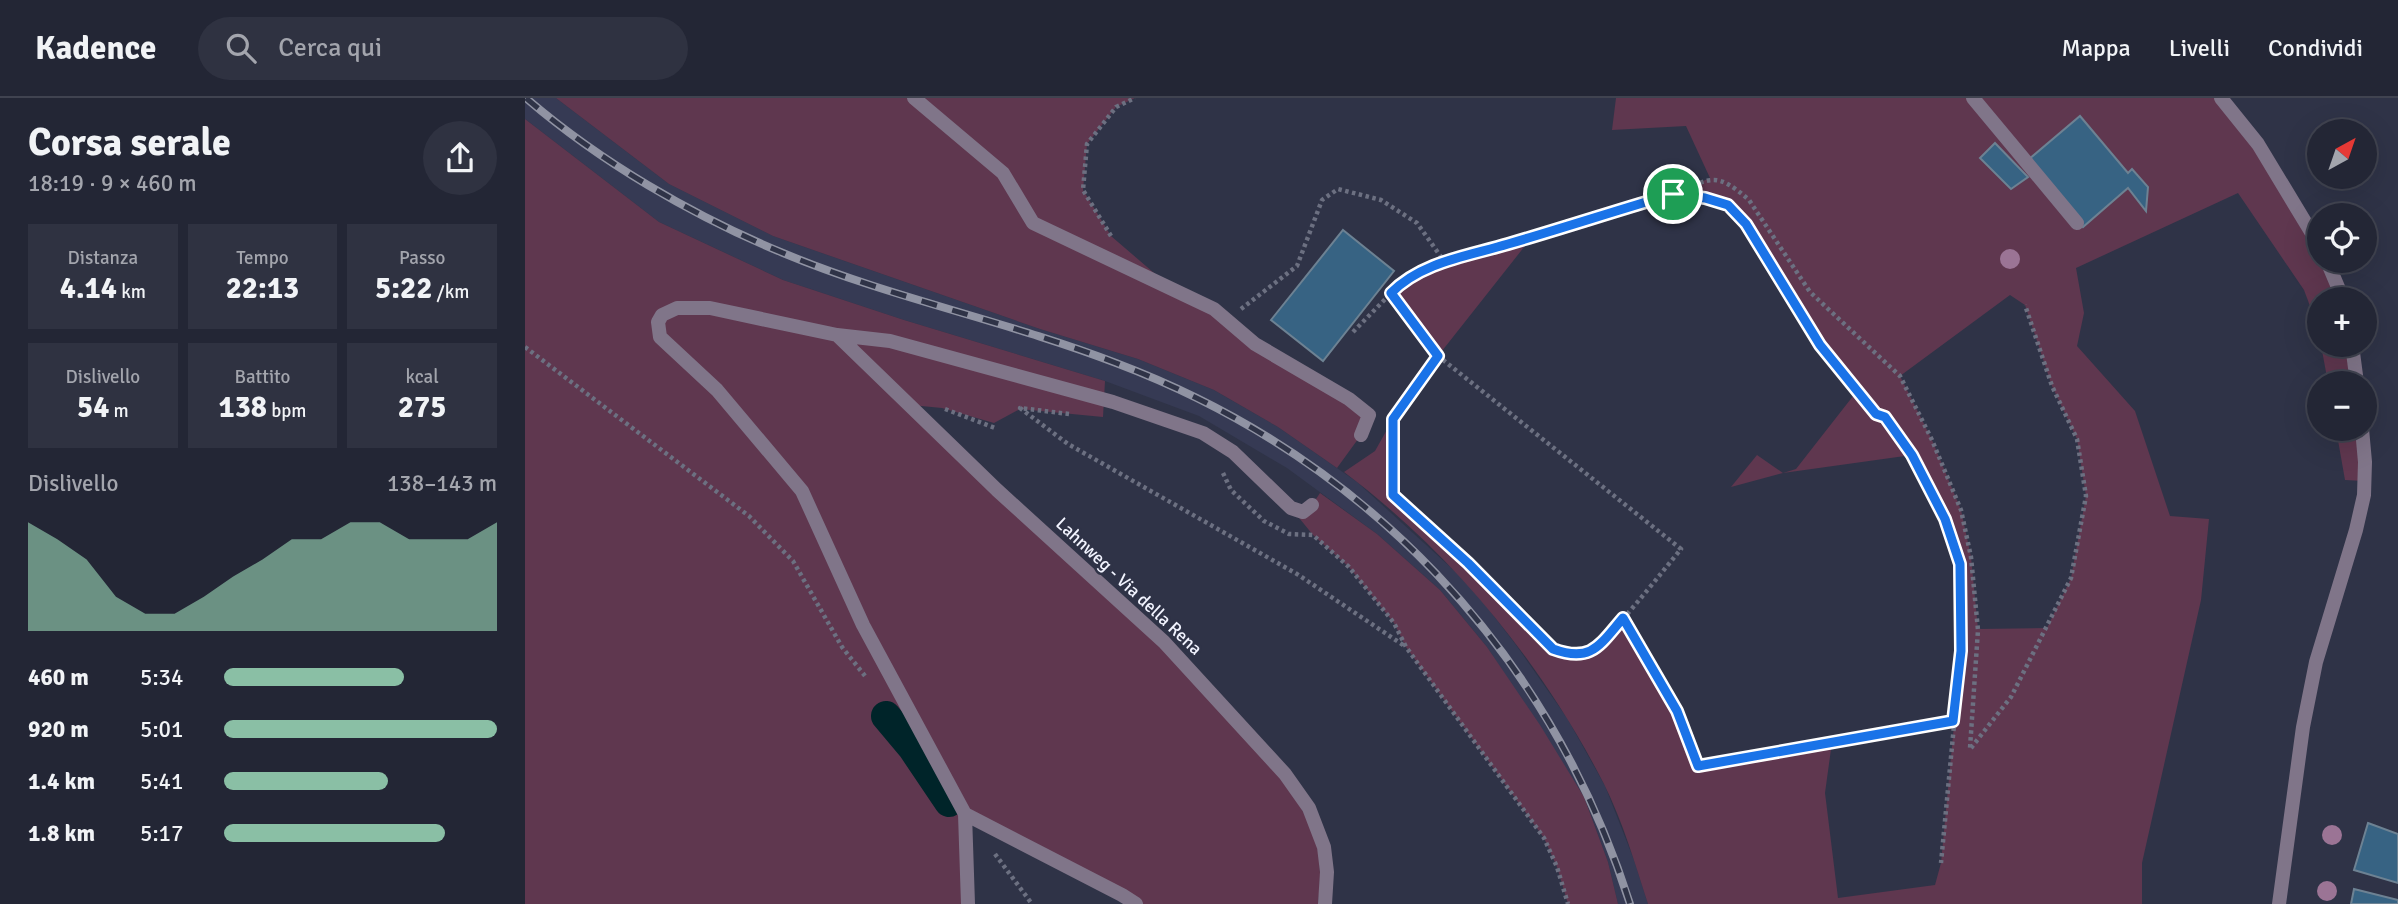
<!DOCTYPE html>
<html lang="it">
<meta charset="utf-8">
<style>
:root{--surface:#232635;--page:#2f3241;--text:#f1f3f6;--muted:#a3a5ad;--line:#404350;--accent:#8abfa5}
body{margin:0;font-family:Signika,sans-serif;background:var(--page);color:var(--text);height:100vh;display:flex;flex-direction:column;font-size:26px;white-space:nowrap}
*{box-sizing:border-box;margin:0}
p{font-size:23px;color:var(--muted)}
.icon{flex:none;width:38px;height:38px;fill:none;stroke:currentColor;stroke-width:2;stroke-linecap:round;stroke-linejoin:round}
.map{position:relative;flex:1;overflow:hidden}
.sheet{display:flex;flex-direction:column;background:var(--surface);width:525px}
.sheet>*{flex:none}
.needle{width:46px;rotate:40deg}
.fabs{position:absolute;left:1782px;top:21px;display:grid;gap:14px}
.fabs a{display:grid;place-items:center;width:70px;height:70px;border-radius:50%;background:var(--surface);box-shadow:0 7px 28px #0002,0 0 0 2px var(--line);font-size:35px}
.pin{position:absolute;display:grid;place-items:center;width:60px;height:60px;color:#fff;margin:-30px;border:4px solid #fff;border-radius:50%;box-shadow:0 2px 7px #0007}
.round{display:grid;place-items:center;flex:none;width:74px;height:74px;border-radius:37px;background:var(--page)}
.head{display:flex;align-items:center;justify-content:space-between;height:119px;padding:0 28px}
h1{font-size:38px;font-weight:700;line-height:52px}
.figures{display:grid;grid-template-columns:repeat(3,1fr);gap:10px;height:119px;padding:7px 28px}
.figures div{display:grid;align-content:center;border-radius:0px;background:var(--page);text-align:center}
.figures b{font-size:30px;font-weight:700}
.figures small{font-size:19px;font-weight:400}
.figures p{font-size:19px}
.chart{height:196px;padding:14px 28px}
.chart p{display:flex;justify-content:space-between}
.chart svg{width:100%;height:126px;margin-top:7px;fill:var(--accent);opacity:.7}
ul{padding:0 28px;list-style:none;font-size:23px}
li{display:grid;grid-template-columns:112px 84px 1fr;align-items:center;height:52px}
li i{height:18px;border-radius:9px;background:var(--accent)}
header{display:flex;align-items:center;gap:42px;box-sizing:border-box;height:98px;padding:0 35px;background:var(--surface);border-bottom:2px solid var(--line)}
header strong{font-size:33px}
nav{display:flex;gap:38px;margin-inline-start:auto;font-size:24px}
.search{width:490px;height:63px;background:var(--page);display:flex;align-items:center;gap:18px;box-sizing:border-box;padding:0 24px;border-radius:38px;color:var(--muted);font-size:26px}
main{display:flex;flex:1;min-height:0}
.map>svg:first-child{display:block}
.built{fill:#363a54}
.green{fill:#5f374f;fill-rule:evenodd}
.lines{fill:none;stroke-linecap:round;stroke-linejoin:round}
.canal{stroke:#002429;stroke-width:30}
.building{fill:#376383;stroke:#6d8293;stroke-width:2}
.path{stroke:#6c7081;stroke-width:4.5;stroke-dasharray:3.5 3.5;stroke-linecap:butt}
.lane{stroke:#807589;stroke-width:14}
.street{stroke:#807589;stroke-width:14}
.rail-casing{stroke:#9093a3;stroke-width:8}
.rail{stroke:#2f3347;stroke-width:5;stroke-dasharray:16;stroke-linecap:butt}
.tree{fill:#9b7495}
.route-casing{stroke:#fff;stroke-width:14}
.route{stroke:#1a73e8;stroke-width:9}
.labels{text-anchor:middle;stroke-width:5;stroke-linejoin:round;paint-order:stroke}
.street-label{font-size:18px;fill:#f2f4ff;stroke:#2f3347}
</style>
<header>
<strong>Kadence</strong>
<div class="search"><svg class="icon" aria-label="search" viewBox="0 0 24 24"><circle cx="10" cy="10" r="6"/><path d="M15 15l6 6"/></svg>Cerca qui</div>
<nav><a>Mappa</a><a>Livelli</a><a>Condividi</a></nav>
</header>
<main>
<section class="sheet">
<div class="head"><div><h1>Corsa serale</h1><p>18:19 · 9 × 460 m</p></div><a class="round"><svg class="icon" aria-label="share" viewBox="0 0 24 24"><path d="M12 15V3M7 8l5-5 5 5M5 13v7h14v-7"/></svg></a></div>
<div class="figures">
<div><p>Distanza</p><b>4.14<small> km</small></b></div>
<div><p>Tempo</p><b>22:13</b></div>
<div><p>Passo</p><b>5:22<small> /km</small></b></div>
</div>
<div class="figures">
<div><p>Dislivello</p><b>54<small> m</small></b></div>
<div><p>Battito</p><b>138<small> bpm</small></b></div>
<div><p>kcal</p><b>275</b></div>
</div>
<div class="chart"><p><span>Dislivello</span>138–143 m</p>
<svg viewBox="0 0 160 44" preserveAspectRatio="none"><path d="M0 44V6L10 12L20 19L30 32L40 38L50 38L60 32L70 25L80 19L90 12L100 12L110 6L120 6L130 12L140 12L150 12L160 6V44z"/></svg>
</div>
<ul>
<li><b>460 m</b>5:34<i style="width:66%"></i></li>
<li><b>920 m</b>5:01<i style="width:100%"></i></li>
<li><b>1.4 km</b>5:41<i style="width:60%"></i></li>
<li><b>1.8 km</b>5:17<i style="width:81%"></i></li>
</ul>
</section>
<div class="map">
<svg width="1873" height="806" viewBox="0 0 1873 806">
<rect width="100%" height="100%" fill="#2f3347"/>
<path class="built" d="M 0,0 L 31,0 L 144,86 L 248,138 L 515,231 L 613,261 L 689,292 L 753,329 L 832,384 L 945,487 L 991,547 L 1042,620 L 1080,688 L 1109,762 L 1123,806 L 1093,806 L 1083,764 L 1059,699 L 962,549 L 915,492 L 852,436 L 762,370 L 674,318 L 580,283 L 379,222 L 258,182 L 134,124 L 0,21 Z"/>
<path class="green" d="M 31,0 L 610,0 L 591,9 L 562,46 L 558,92 L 586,138 L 650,193 L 844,317 L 836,337 L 812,370 L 753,329 L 689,292 L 613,261 L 515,231 L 248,138 L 144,86 Z
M 1091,0 L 1696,0 L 1794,147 L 1794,163 L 1802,163 L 1818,201 L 1794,201 L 1794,232 L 1779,192 L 1713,95 L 1551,170 L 1559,215 L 1552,248 L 1610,313 L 1645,418 L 1684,421 L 1676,502 L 1617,765 L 1617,806 L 1123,806 C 1110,766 1098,724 1079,686 C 1017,565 928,456 819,374 L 850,353 L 868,321 L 868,397 L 943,465 L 1028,551 C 1066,565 1074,548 1098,520 L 1152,613 L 1173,668 L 1307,644 L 1300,695 L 1313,800 L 1410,787 L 1416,765 L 1436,553 L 1435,466 L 1420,421 L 1387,357 L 1258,375 L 1206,389 L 1232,357 L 1258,375 L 1271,371 L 1332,293 L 1295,247 L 1221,126 L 1203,107 L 1179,100 L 1148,96 L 1185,80 L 1161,28 L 1087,32 ZM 1555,18 L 1603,75 L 1607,72 L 1623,89 L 1621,111 L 1603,90 L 1558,129 L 1504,62 ZM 1485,197 L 1500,207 L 1527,288 L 1552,341 L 1561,398 L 1546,480 L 1522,530 L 1453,531 L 1446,459 L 1436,412 L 1407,342 L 1375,278 Z
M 0,21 L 134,124 L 258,182 L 379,222 L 580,283 L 578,319 L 495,311 L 469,325 L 417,310 L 386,307 L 584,492 L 755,679 C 789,726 800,747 793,806 L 612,806 L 440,716 L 443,806 L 0,806 Z
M 1007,139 L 913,258 L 866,196 C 901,159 961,153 1007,139 Z
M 1796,247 L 1827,247 L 1832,285 L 1803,285 Z
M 1811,331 L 1837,331 L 1839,383 L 1820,382 Z
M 795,395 L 852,436 L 915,492 L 962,549 L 1015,627 L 1059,699 L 1083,764 L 1093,806 L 1043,806 L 1032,769 L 1019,740 L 881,549 L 869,525 L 824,469 L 788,437 L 766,410 L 787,407 Z"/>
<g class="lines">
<path class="canal" d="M 361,618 L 387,649 L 424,704"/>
</g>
<path class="building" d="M 1555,18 L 1603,75 L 1607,71 L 1623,89 L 1621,113 L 1603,90 L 1558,129 L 1503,62 Z
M 1470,45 L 1503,79 L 1486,91 L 1455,60 Z
M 818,132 L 869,173 L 798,263 L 746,222 Z
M 1843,725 L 1873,736 L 1873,785 L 1829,772 Z
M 1829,791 L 1873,802 L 1873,806 L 1826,806 Z"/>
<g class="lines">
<path class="path" d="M 1149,95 C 1187,80 1191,73 1224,102 L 1285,194 L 1375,278 L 1407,342 L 1436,412 L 1446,459 L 1453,532 L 1445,650
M 586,138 L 558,92 L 562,46 L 591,9 L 610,0
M 866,196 L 913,258 L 1156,451 C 1141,469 1076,552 1060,557 C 1049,560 1038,555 1028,551 L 943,465 L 868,397 L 868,321 L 913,258
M 716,211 L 772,168 L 797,102 L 813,91 L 856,102 L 892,125 L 919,163
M 828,234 L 875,186 L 919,163 L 983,146 L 1148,96 L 1179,100 L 1203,107 L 1221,126 L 1295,247 L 1351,316 L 1360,319 L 1387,357 L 1420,421 L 1435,466 L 1436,553 L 1416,765
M 0,249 L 224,418 L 268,463 L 317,549 L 340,578
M 420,311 L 470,330
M 544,316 L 495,310 L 543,346 L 772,476 L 881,549
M 698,375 L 706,392 L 739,423 L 764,436 L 788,437 L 824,469 L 869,525 L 881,549 L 1019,740 L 1032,769 L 1043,806
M 1098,520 L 1152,613 L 1173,668 L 1428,623
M 1446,650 L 1486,599 L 1546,480 L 1561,398 L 1552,341 L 1527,288 L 1500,207
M 470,756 L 507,806"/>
<path class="lane" d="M 389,0 L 478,75 L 508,125 L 689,211 L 730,246 L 824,301 L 844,317 L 836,337
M 1448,0 L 1552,125
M 312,237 L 472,392 L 639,544 L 760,676 L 784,710 L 799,749 L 802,774 L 800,806
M 440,716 L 597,797 L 611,806
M 443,806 L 440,716 L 338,527 L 277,393 L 192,292 L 135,239 L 133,224 L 137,217 L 152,210 L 185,210 L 312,237 L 365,243 L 588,304 L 678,335 L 708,354 L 766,410 L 778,414 L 787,407"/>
<path class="street" d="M 1696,0 L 1733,46 L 1794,147
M 1802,163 L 1818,201
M 1827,247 L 1832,285
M 1754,806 L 1778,629 L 1791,564 L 1831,432 L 1839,397 L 1840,364 L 1837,331"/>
<g class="rail-casing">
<path id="rail" d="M 1,0 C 74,63 168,118 258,155 C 366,200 482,223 591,265 C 840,359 1024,552 1105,806"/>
</g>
<use href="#rail" class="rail"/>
</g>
<g class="tree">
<circle cx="1485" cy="161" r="10"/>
<circle cx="1807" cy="737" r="10"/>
<circle cx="1802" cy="793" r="10"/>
</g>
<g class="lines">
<g class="route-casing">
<path id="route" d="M 1148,96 L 1180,100 L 1203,107 L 1221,126 L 1295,247 L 1351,316 L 1360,319 L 1387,357 L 1420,421 L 1435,466 L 1436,553 L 1428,623 L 1173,668 L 1152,613 L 1098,520 C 1074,548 1066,565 1028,551 L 943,465 L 868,397 L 868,321 L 913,258 L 866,195 C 896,164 943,158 983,146 C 1038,130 1093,112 1148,96 Z"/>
</g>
<use href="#route" class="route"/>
</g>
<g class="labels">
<g class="street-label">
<text transform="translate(604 488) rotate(43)" y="6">Lahnweg - Via della Rena</text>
</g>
</g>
</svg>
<div class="fabs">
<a><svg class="needle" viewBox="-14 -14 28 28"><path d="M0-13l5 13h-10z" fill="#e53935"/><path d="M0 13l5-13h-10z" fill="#a3a5ad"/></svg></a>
<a><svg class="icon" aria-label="locate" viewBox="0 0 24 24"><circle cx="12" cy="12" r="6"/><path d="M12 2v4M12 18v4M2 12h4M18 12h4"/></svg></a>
<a>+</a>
<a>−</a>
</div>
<div class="pin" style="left:1148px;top:96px;background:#1e9e55"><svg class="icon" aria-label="arrive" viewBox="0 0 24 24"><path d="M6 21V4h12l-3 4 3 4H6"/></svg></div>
</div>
</main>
